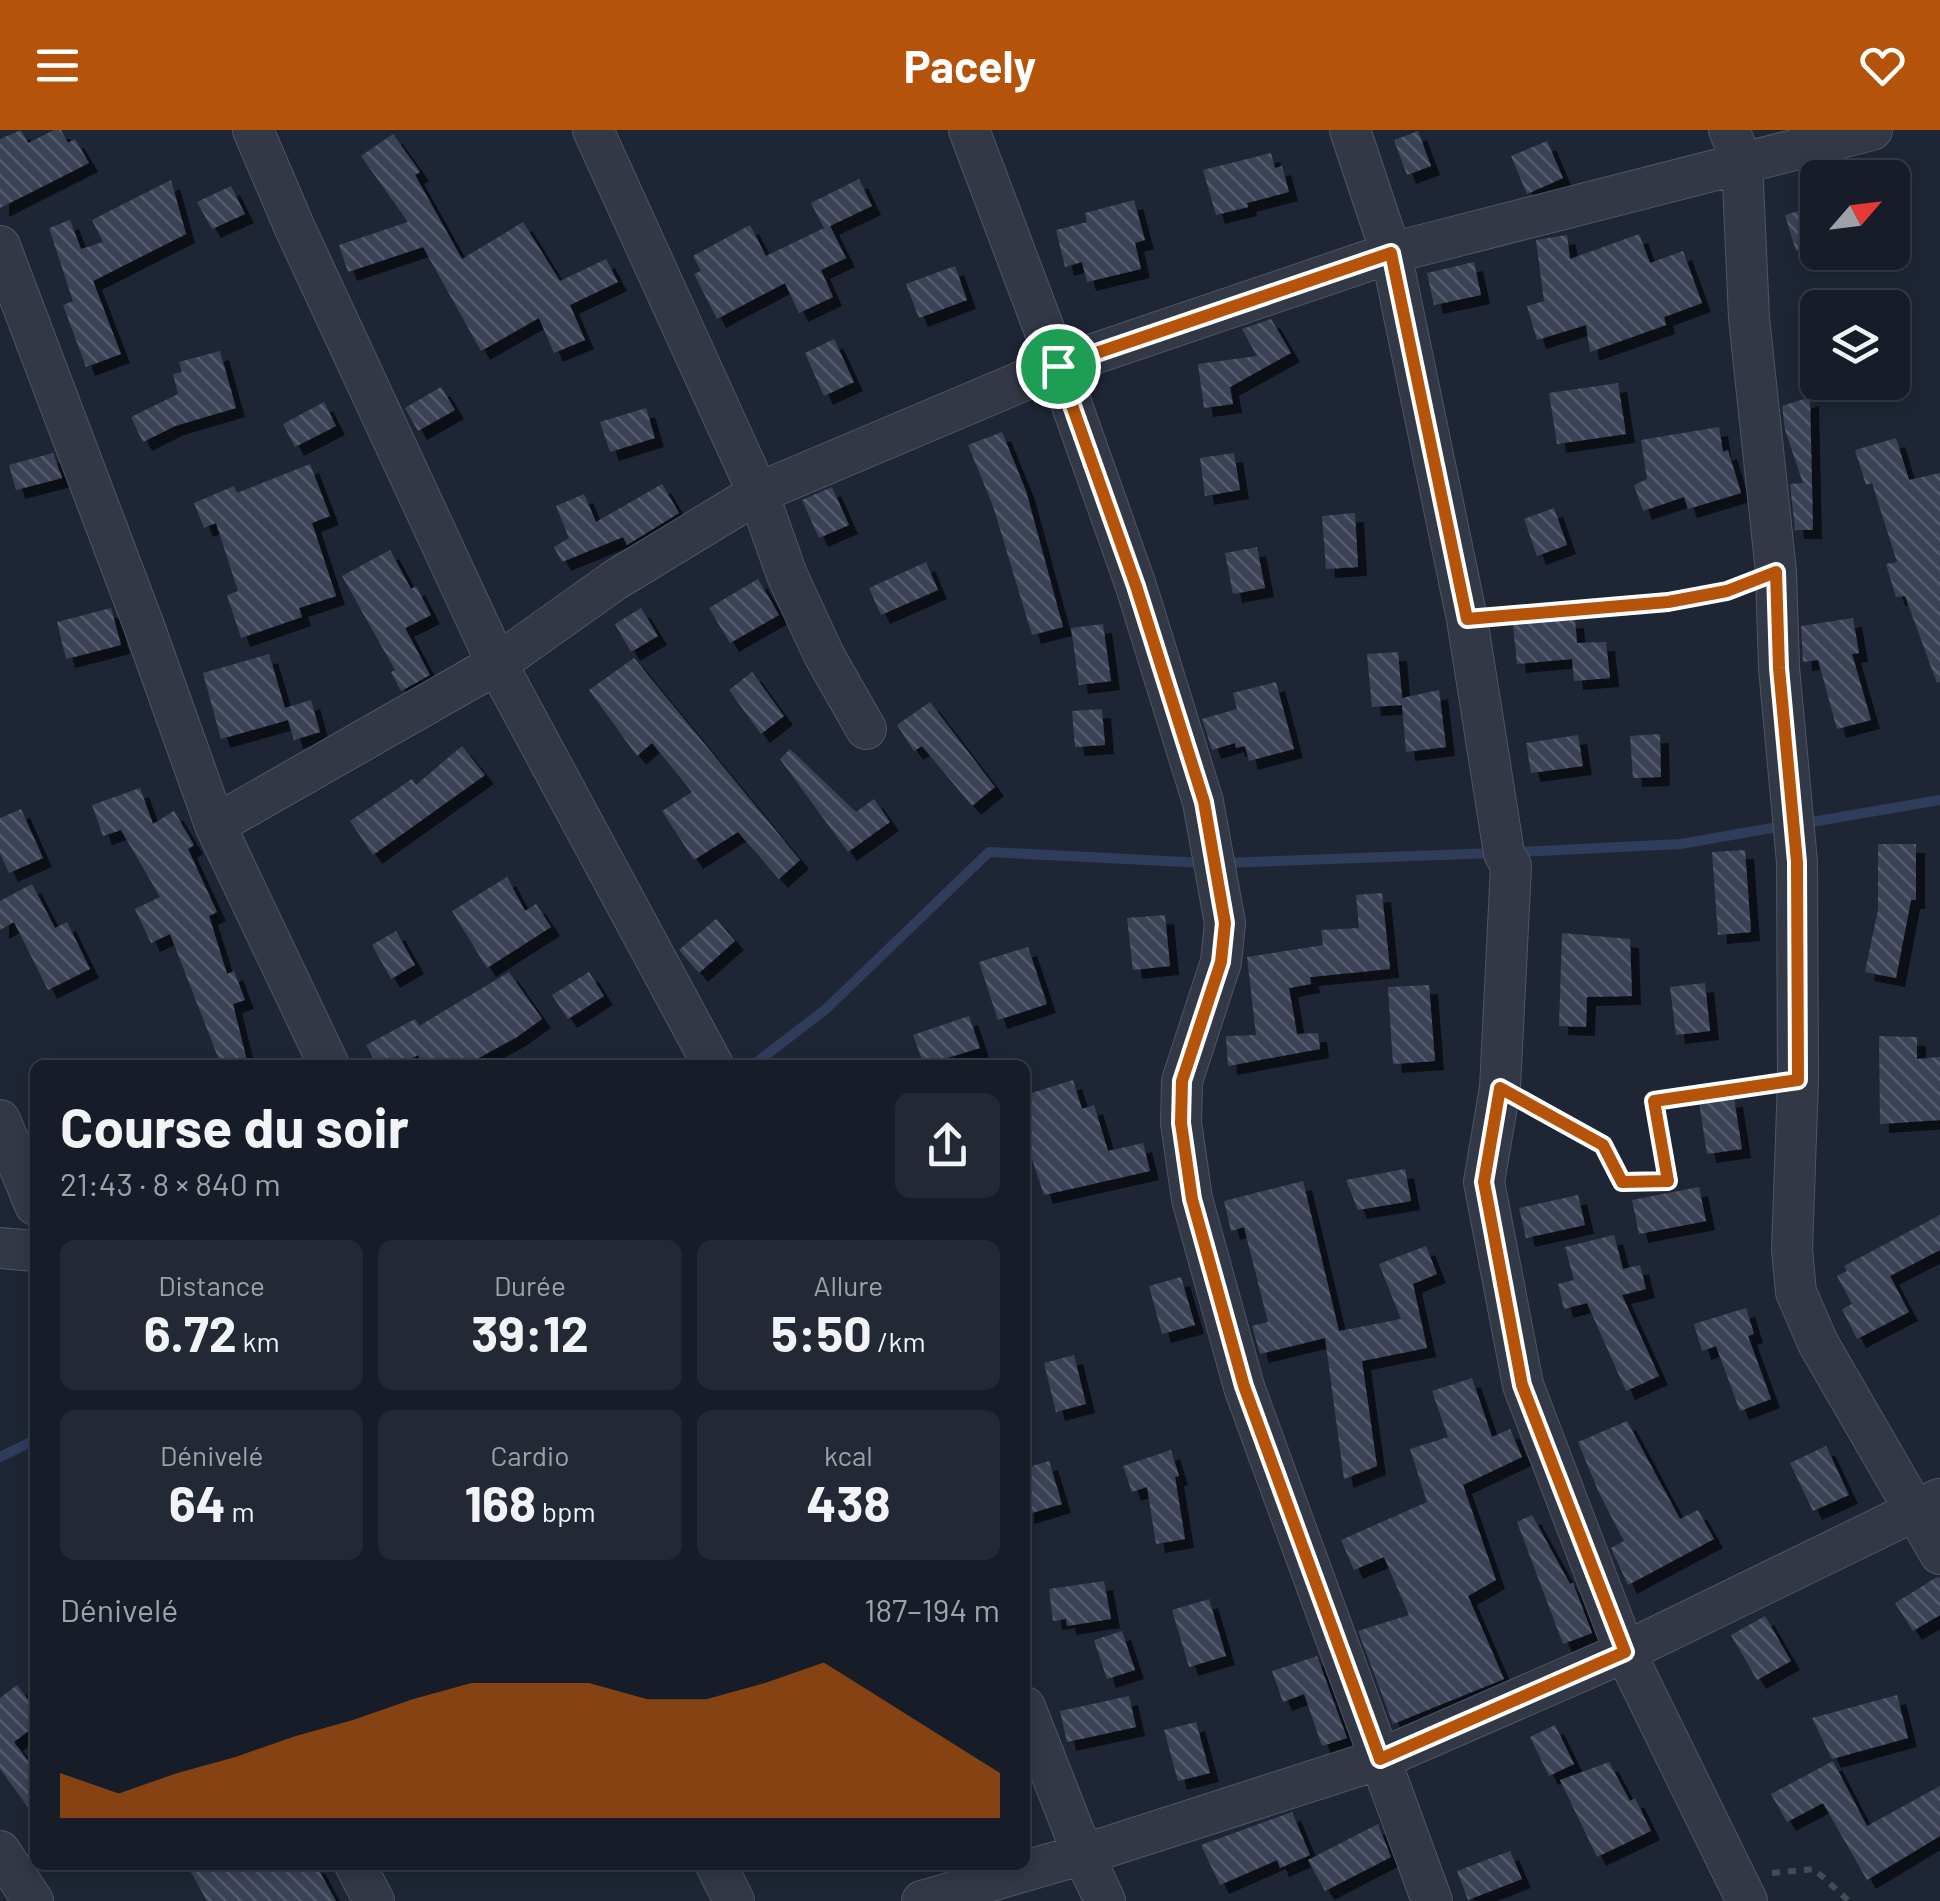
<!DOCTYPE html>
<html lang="fr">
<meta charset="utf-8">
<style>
:root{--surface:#161c28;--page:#232934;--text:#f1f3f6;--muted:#9ea1a8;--line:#353a45;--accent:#b45309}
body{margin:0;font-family:Barlow,sans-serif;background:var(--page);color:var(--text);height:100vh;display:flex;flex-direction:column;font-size:38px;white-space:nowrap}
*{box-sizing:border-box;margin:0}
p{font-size:32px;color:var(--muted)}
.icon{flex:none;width:55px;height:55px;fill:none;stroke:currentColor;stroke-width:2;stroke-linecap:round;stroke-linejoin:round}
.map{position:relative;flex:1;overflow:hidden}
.details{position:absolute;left:30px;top:930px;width:1000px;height:810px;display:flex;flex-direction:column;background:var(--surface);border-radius:15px;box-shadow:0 5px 15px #0003,0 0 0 2px var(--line)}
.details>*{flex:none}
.needle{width:65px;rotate:62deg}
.controls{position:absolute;left:1800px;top:30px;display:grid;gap:20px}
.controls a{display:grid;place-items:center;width:110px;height:110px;border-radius:15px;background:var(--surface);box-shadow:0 5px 15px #0003,0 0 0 2px var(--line);font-size:50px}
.pin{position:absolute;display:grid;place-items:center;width:85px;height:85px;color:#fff;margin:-42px;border:5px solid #fff;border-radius:50%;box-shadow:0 2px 10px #0007}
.round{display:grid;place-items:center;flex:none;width:105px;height:105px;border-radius:15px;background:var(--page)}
.headline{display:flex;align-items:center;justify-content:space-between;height:170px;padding:0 30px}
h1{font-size:55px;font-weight:700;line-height:75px}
.stats{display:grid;grid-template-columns:repeat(3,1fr);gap:15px;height:170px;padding:10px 30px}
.stats div{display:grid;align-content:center;border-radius:15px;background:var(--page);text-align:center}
.stats b{font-size:50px;font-weight:700}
.stats small{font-size:28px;font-weight:400}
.stats p{font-size:28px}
.chart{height:280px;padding:20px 30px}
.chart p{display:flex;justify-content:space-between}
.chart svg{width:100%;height:180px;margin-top:10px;fill:var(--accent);opacity:.7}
header{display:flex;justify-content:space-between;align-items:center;height:130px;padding:0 30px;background:var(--accent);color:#fff;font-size:45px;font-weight:700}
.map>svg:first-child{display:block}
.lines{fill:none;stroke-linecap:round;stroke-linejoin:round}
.stream{stroke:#2f3d5b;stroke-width:10}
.building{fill:url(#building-back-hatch);filter:url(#shadow)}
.minor-casing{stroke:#4f5564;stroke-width:42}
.path{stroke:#3d4f54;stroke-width:6;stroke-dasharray:8 8;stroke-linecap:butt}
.minor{stroke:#323846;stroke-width:40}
.route-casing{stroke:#fff;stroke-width:20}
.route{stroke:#b45309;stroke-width:12}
</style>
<header><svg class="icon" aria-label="menu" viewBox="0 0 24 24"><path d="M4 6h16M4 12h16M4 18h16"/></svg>Pacely<svg class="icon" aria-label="heart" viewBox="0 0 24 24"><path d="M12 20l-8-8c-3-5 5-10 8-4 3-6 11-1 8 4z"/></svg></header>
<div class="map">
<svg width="1940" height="1771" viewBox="0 0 1940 1771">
<defs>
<pattern id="building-back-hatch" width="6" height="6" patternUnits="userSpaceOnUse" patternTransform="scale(2.5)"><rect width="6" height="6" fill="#3a4356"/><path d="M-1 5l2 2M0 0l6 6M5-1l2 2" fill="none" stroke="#545c6d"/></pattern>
<filter id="shadow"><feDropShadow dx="9" dy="9" stdDeviation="0" flood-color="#0009"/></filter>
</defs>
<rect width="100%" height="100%" fill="#1e2635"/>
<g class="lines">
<path class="stream" d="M 1800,694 L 1940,670
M 1517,722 L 1681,714 L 1783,696
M 1222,733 L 1495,723
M 753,935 L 826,879 L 989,722 L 1205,733
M 0,1327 L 35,1310"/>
</g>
<path class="building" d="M 21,0 L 28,13 L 54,0 L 61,0 L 68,13 L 75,9 L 89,33 L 0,78 L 0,9 Z
M 1418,1 L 1431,36 L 1407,45 L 1394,10 Z
M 393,4 L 420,42 L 415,45 L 462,129 L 523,92 L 560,151 L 606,129 L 618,152 L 570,175 L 585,210 L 554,223 L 539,188 L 481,221 L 423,117 L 348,142 L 339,115 L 408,92 L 361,26 Z
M 1547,11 L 1563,48 L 1527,64 L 1511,26 Z
M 1271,23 L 1275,38 L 1282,36 L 1289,62 L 1247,73 L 1248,77 L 1216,85 L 1203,40 Z
M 859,49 L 872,76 L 830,96 L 846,128 L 821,140 L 833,167 L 799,183 L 785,153 L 717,189 L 694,144 L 701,141 L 693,126 L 750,95 L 766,126 L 824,98 L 811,73 Z
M 171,50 L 186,104 L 93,151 L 121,224 L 86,237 L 63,175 L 73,171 L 49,98 L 70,90 L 81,119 L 103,112 L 92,90 Z
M 231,56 L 245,84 L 212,99 L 197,72 Z
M 1134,70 L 1145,110 L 1135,113 L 1141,139 L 1087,152 L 1082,132 L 1065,137 L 1056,100 L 1087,92 L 1085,83 Z
M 1818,75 L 1818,115 L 1796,121 L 1785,85 Z
M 1639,104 L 1650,133 L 1683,121 L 1702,173 L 1664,187 L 1666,195 L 1590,222 L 1586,195 L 1537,210 L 1527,176 L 1544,171 L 1536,110 L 1567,105 L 1570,129 Z
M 1474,132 L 1481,165 L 1434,175 L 1427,143 Z
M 955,136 L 967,170 L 919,188 L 906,154 Z
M 1271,189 L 1291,223 L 1230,257 L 1233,274 L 1204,278 L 1198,234 L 1257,226 L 1242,199 Z
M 834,209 L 854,252 L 824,266 L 805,223 Z
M 220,221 L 236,278 L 175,296 L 143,312 L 131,287 L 178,264 L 173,244 L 182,242 L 179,232 Z
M 1618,253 L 1626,304 L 1557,314 L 1549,263 Z
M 441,257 L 455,280 L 418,301 L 405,278 Z
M 1810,267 L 1813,400 L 1795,400 L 1790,354 L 1803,353 L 1785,300 L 1782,276 Z
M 324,272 L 336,296 L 295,317 L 283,294 Z
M 646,278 L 655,308 L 610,322 L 600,292 Z
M 1719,297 L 1723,322 L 1728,320 L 1741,363 L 1688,379 L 1684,367 L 1643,381 L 1634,355 L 1647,349 L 1641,310 Z
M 1002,302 L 1026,361 L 1063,497 L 1032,505 L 993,376 L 968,315 Z
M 1896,308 L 1909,350 L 1940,343 L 1940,552 L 1937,553 L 1905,466 L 1896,467 L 1886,434 L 1897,432 L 1872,353 L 1866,355 L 1855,320 Z
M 53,323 L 62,348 L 16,360 L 9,335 Z
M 1234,323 L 1240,360 L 1205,366 L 1200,328 Z
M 310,334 L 330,386 L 312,393 L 336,466 L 299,478 L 302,487 L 241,508 L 227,465 L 238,461 L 216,393 L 204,398 L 194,373 L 234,356 L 237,363 Z
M 662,354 L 679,383 L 627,415 L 623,407 L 562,432 L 554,417 L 569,408 L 556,376 L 584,364 L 596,392 Z
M 832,357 L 849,395 L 819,408 L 802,370 Z
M 1554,378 L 1567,415 L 1537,426 L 1524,389 Z
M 1355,383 L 1358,437 L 1326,439 L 1322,386 Z
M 1257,417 L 1265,458 L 1233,464 L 1225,423 Z
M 390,420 L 411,459 L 416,456 L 431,485 L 405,498 L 430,545 L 401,561 L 391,542 L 395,540 L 342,446 Z
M 926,432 L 938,460 L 881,485 L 869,458 Z
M 758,449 L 779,485 L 730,513 L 709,478 Z
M 111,478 L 121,515 L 66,529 L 57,492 Z
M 641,478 L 658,506 L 631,522 L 615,494 Z
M 1853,488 L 1859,523 L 1852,524 L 1871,590 L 1837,599 L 1818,530 L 1803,532 L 1801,496 Z
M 1575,489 L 1577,513 L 1606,512 L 1610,548 L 1574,551 L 1572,529 L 1517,534 L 1513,494 Z
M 1103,494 L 1111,551 L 1079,555 L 1071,498 Z
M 1398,522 L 1402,568 L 1439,560 L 1446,617 L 1406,622 L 1402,575 L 1372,577 L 1367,524 Z
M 269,524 L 285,578 L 311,570 L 320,602 L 294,610 L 288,590 L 221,609 L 203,543 Z
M 634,528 L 800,730 L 779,749 L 738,702 L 694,730 L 662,681 L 692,662 L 652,613 L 637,626 L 589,560 Z
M 752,542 L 784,586 L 761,604 L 729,560 Z
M 1276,552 L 1294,619 L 1249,631 L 1245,616 L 1236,618 L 1235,613 L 1212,620 L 1202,589 L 1237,579 L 1233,563 Z
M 930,572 L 995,657 L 972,676 L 922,616 L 914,621 L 897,595 Z
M 1102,579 L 1105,615 L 1075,617 L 1072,581 Z
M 1660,604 L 1661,647 L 1633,648 L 1630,606 Z
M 1578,605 L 1583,636 L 1531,643 L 1526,613 Z
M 462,616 L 485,645 L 373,725 L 350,691 L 412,649 L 416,655 Z
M 790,619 L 856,682 L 874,669 L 890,692 L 848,722 L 780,629 Z
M 140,658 L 153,694 L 174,681 L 194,715 L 188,719 L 217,782 L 209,786 L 227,844 L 234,841 L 245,870 L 233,874 L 248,935 L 221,935 L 170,804 L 151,813 L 135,779 L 160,767 L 121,700 L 103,706 L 92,675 Z
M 21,679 L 43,728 L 9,743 L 0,723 L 0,688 Z
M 1878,714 L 1916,714 L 1916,770 L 1911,770 L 1896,848 L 1865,842 L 1878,780 Z
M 1745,720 L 1751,802 L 1718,805 L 1712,722 Z
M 507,747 L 525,781 L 536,774 L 551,797 L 487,838 L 452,781 Z
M 32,754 L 55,798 L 67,792 L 90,839 L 48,860 L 14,792 L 0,800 L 0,771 Z
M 1382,763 L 1390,839 L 1310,847 L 1311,854 L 1289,858 L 1297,904 L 1318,903 L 1320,919 L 1228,936 L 1226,906 L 1256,905 L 1247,827 L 1323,815 L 1321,800 L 1359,798 L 1356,765 Z
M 1165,785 L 1170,836 L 1133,840 L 1127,788 Z
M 716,789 L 735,811 L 699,843 L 679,820 Z
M 396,801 L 415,835 L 391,849 L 372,815 Z
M 1562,803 L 1630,809 L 1632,866 L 1587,867 L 1586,897 L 1559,896 Z
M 1028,817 L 1047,874 L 998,890 L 979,832 Z
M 509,842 L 542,889 L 517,907 L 466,935 L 424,935 L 418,925 L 399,935 L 377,935 L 366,915 L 415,889 L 419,896 Z
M 589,842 L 604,866 L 568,889 L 552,865 Z
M 1705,853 L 1710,901 L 1676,905 L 1670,857 Z
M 1429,855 L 1435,931 L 1393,934 L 1388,857 Z
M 969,886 L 980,918 L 924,935 L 913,905 Z
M 1879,906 L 1917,907 L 1917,929 L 1940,927 L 1940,990 L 1880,994 Z
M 1073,950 L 1082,979 L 1094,975 L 1108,1021 L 1143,1013 L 1150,1041 L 1044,1065 L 1025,1008 L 1025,965 Z
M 1734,968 L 1742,1019 L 1707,1024 L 1699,972 Z
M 1405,1039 L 1411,1071 L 1358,1080 L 1346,1050 Z
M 1303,1051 L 1339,1201 L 1401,1189 L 1379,1134 L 1426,1116 L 1437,1144 L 1413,1154 L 1427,1218 L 1362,1231 L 1377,1336 L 1344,1349 L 1325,1208 L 1260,1224 L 1252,1196 L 1268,1192 L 1244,1097 L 1231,1101 L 1224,1071 Z
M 1699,1057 L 1706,1091 L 1639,1104 L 1632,1070 Z
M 1578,1065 L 1585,1095 L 1526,1108 L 1519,1078 Z
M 1940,1085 L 1940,1120 L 1890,1146 L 1909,1182 L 1857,1209 L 1842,1179 L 1852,1174 L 1837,1146 L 1847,1141 L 1844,1136 Z
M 1614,1105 L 1623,1139 L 1640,1135 L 1646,1159 L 1622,1165 L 1659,1246 L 1626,1261 L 1587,1173 L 1564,1179 L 1558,1154 L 1574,1150 L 1565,1117 Z
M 1181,1147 L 1195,1195 L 1162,1204 L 1149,1156 Z
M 1746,1178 L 1754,1204 L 1748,1206 L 1771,1269 L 1740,1281 L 1716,1216 L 1702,1221 L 1694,1194 Z
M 1074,1225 L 1086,1274 L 1056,1282 L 1044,1233 Z
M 1472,1248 L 1492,1307 L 1510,1299 L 1522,1327 L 1463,1355 L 1496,1450 L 1468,1466 L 1504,1549 L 1393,1594 L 1358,1501 L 1409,1485 L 1384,1427 L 1354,1440 L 1341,1410 L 1427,1372 L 1410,1319 L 1448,1307 L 1432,1261 Z
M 1627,1291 L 1680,1389 L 1698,1380 L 1714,1409 L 1628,1455 L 1611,1418 L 1624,1411 L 1599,1363 L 1578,1312 Z
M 1826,1316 L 1849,1365 L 1813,1381 L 1790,1333 Z
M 1171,1320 L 1179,1346 L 1175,1347 L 1185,1409 L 1156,1414 L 1147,1357 L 1132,1362 L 1123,1336 Z
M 1049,1331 L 1062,1374 L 1025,1385 L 1025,1338 Z
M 1532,1385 L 1570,1454 L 1573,1453 L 1592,1503 L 1563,1514 L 1517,1392 Z
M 1937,1447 L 1940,1448 L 1940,1485 L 1913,1501 L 1895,1473 Z
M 1104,1451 L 1111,1489 L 1067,1496 L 1066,1489 L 1053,1491 L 1049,1459 Z
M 1209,1469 L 1226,1526 L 1189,1537 L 1172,1480 Z
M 1765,1486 L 1791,1531 L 1757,1550 L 1731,1505 Z
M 1122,1501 L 1135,1540 L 1107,1549 L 1094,1510 Z
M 1317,1526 L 1347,1608 L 1322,1616 L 1304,1564 L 1283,1572 L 1272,1541 Z
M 17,1555 L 35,1579 L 35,1596 L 14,1612 L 35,1640 L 35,1687 L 0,1639 L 0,1568 Z
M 1897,1565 L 1908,1608 L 1832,1629 L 1812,1588 Z
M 1129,1566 L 1136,1597 L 1067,1612 L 1060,1581 Z
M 1196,1592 L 1210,1643 L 1178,1651 L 1164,1600 Z
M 1555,1595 L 1574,1634 L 1549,1646 L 1530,1607 Z
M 1833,1631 L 1867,1696 L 1940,1656 L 1940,1706 L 1867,1750 L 1823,1673 L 1787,1692 L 1771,1664 Z
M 1609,1632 L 1630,1671 L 1635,1668 L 1651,1701 L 1597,1727 L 1560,1650 Z
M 1292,1682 L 1310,1725 L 1280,1738 L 1277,1730 L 1220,1755 L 1201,1715 Z
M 1378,1694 L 1391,1727 L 1325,1761 L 1308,1730 Z
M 1510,1721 L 1522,1749 L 1468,1770 L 1457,1741 Z
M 187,1735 L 316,1735 L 336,1771 L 207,1771 Z"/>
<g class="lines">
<g class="minor-casing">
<path id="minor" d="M 253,0 L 294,96 L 497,534 L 713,935
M 593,0 L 758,363 L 787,445 L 824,525 L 866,599
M 969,0 L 1058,236 L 1136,456 L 1203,672 L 1225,793 L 1221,832 L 1182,951 L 1181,993 L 1192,1069 L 1244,1257 L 1432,1771
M 1350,0 L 1391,123 L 1467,489 L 1504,723 L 1511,736 L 1500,958 L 1484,1052 L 1523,1255 L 1625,1522 L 1747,1771
M 1729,0 L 1742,31 L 1749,188 L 1776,442 L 1779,538 L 1797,732 L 1798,950 L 1792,1120 L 1796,1162 L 1818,1213 L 1940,1424
M 0,116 L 144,496 L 215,695 L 329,935
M 215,695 L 497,534 L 615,450 L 758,363 L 1058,236 L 1391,123 L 1872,0
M 0,990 L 35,1075
M 0,1118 L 35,1121
M 1025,1577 L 1082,1722 L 1105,1771
M 0,1721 L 33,1771
M 355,1735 L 374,1771
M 716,1735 L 734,1771
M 922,1771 L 1104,1718 L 1380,1629 L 1625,1522 L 1939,1369"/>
</g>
<path class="path" d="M 1503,486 L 1669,472 L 1743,455
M 1532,977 L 1603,1015 L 1622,1052 L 1668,1051 L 1654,971 L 1762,956
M 1772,1743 L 1814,1739 L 1849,1771"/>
<use href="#minor" class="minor"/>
</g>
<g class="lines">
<g class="route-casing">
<path id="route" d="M 1391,123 L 1467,489 L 1668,472 L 1727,461 L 1776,442 L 1779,538 L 1797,732 L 1798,950 L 1654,971 L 1668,1051 L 1622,1052 L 1603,1015 L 1500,958 L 1484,1052 L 1522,1255 L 1625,1522 L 1380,1629 L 1244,1256 L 1192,1069 L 1181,993 L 1182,951 L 1221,832 L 1225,793 L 1204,672 L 1136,456 L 1058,236 Z"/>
</g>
<use href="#route" class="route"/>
</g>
</svg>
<div class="controls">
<a><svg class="needle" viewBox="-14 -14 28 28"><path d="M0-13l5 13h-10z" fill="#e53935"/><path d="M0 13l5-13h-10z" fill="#9ea1a8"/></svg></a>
<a><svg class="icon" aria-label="layers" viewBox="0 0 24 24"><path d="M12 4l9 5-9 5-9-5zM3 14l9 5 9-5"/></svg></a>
</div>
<div class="pin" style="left:1058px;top:236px;background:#1e9e55"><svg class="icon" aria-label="arrive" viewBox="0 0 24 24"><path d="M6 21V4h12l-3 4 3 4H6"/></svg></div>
<section class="details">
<div class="headline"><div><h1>Course du soir</h1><p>21:43 · 8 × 840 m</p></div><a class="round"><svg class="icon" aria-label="share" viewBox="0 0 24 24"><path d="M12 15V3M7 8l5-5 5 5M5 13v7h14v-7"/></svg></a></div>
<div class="stats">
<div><p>Distance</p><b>6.72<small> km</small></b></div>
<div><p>Durée</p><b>39:12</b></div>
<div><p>Allure</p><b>5:50<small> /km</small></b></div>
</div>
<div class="stats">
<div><p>Dénivelé</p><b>64<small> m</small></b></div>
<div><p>Cardio</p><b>168<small> bpm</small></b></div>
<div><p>kcal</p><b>438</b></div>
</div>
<div class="chart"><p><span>Dénivelé</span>187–194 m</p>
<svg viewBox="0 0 160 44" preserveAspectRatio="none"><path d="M0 44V33L10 38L20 33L30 29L40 24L50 20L60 15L70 11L80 11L90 11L100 15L110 15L120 11L130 6L140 15L150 24L160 33V44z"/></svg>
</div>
</section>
</div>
